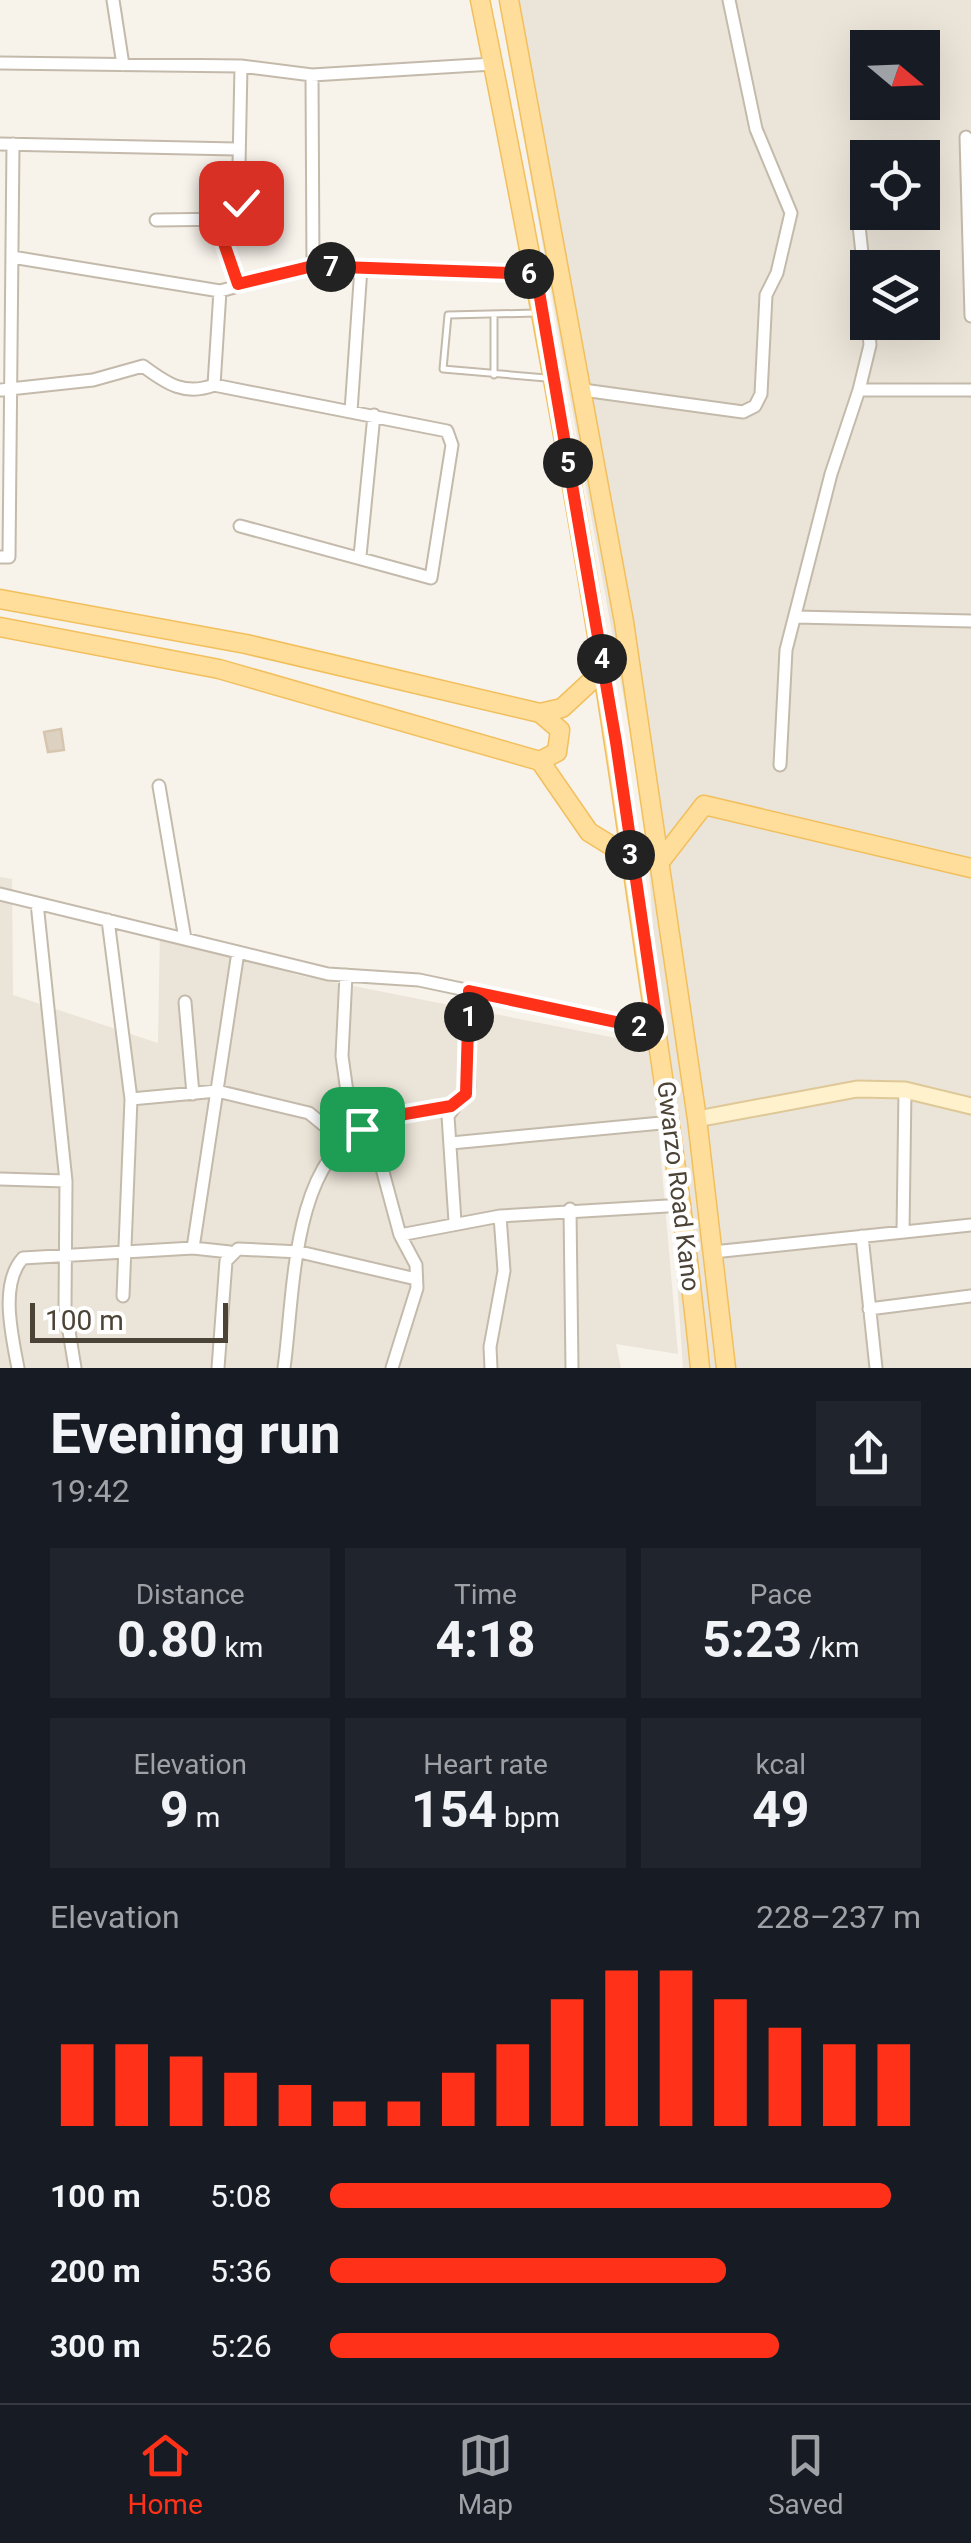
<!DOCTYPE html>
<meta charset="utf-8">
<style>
:root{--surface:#171b24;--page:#20242c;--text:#f1f3f6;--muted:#9ea1a6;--line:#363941;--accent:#ff3219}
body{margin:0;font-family:Roboto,sans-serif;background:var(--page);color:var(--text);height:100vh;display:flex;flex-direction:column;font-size:38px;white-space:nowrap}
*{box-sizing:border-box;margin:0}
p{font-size:32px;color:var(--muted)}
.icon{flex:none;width:55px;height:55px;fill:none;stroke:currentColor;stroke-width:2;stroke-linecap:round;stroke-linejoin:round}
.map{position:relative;height:1368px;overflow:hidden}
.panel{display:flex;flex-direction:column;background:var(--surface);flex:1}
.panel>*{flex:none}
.needle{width:65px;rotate:109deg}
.controls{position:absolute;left:850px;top:30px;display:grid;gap:20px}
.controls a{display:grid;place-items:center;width:90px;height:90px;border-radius:0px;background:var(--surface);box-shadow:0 10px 40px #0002;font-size:50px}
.scale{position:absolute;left:30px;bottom:25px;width:198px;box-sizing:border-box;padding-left:10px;border:5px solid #4c4337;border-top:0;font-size:28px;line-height:35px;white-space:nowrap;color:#4c4337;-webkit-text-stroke:8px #fff;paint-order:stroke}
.pin{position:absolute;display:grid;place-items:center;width:85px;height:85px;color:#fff;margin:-42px;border-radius:20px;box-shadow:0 5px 15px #0006}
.km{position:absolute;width:50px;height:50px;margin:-25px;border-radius:50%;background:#222;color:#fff;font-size:28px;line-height:50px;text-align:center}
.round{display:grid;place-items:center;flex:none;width:105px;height:105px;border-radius:0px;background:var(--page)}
.headline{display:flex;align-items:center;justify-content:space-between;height:170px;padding:0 50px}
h1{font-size:55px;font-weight:700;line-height:75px}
.figures{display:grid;grid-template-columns:repeat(3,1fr);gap:15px;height:170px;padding:10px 50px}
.figures div{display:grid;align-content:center;border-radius:0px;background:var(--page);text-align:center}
.figures b{font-size:50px;font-weight:700}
.figures small{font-size:28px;font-weight:400}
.figures p{font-size:28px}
.chart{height:280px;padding:20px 50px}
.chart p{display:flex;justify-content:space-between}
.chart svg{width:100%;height:180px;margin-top:10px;stroke:var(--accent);stroke-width:6}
ul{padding:0 50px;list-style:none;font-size:32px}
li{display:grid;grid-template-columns:160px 120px 1fr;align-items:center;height:75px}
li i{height:25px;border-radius:12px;background:var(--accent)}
.menu{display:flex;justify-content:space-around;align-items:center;height:140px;border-top:2px solid var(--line);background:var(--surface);font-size:28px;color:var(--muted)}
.menu a{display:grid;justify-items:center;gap:5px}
.menu .on{color:var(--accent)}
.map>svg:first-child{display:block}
.residential{fill:#ebe4d8;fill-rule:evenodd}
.building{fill:#ddd1c1;stroke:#d6c6b0;stroke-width:2.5}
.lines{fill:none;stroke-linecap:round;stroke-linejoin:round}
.lane-casing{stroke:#c4baab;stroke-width:9}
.street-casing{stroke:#c4baab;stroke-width:15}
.secondary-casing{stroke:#dfc897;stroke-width:19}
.primary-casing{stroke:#f2bf5d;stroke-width:21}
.lane{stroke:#fff;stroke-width:5}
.street{stroke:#fff;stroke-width:11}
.secondary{stroke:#fff1cc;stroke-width:15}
.primary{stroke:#ffde9b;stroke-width:18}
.route-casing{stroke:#fff;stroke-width:20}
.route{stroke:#ff3219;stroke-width:12}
.labels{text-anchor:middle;stroke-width:9;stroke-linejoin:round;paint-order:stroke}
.street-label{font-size:25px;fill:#4c4337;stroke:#fff}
</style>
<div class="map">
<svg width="971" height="1368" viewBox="0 0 971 1368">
<rect width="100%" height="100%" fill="#f7f2ea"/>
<path class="residential" d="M 499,0 L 971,0 L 971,1368 L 683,1368 L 646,823 ZM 868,48 L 922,48 L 922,102 L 868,102 ZM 868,158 L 922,158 L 922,212 L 868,212 ZM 868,268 L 922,268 L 922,322 L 868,322 Z
M 0,877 L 12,879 L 13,995 L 158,1043 L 160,930 L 297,975 L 651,1045 L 678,1354 L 616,1344 L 621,1368 L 0,1368 Z"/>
<path class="building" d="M 61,729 L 64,750 L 48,752 L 44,732 Z"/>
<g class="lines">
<g class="lane-casing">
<path id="lane" d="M 537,313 L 448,315 L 443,369 L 546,378
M 494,375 L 494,314"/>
</g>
<g class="street-casing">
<path id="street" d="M 113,0 L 123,65
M 0,63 L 241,66 L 312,75 L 493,64
M 312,75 L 313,266
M 966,137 L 971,316
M 0,144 L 236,149
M 858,216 L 868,309
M 216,219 L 238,284
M 156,220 L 233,219 L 238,215 L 241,66
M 12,257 L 220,291 L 313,266 L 536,274
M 214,385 L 220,291
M 0,390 L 93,380 L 143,366 C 167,384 185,396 214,385 L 447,431 L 452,445 L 431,578 L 240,526
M 583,390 L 743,412 L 755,406 L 761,394 L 766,295 L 777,273 L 791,213 L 756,129 L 729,0
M 859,390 L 870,345 L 868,322
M 351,411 L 361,268
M 360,556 L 374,415
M 0,557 L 9,557 L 13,144
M 795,617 L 971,621
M 780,765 L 786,650 L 831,474 L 859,390 L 971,390
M 159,786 L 185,939
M 0,894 L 328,974 L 419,980 L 658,1031
M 37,903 L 66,1181 L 65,1307 L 75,1368
M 108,920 L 131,1099 L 123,1296
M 346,975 L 342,1056 L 348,1099 L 380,1161 L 400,1235 L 416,1265 L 417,1288 L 392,1368
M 185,1002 L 193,1094
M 131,1099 L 217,1091 L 309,1113 L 326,1127 L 336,1147
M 359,1122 L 451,1106
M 451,1143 L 672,1122
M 0,1179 L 66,1181
M 570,1209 L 572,1368
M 455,1222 L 448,1116 L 469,1087 L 469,991
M 903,1232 L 905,1090
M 400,1235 L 500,1216 L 684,1205
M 862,1236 L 876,1368
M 193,1248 L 238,952
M 713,1252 L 971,1225
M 869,1309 L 971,1296
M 18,1368 C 11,1332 0,1283 23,1258 L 193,1248 L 230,1252
M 218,1368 L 226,1261 L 238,1249 L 300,1252 L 416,1279
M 284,1368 C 294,1297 291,1164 363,1129
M 491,1368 L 490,1347 L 504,1271 L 500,1216"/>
</g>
<g class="secondary-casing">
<path id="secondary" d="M 697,1119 L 857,1089 L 905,1090 L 971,1106"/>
</g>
<g class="primary-casing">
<path id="primary" d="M 480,0 C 538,285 590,570 631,858 C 655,1028 683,1197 700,1368
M 509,0 L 624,622 L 697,1119 L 726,1368
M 0,599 L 246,644 L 540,713 L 562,708 L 603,670
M 0,627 L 219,669 L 540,761 L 589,832 L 631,858
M 540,761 L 557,752 L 560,730 L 540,713
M 659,863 L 704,805 L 971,868"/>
</g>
<use href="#lane" class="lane"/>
<use href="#street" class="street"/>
<use href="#secondary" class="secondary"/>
<use href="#primary" class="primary"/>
</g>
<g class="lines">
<g class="route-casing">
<path id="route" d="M 241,203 L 234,219 L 216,220 L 238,284 L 313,266 L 536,274 L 616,742 L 658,1031 L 469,991 L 466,1094 L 451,1106 L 359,1122 L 362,1129"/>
</g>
<use href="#route" class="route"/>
</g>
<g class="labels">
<g class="street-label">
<text transform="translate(679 1186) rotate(83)" y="9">Gwarzo Road Kano</text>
</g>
</g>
</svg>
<div class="controls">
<a><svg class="needle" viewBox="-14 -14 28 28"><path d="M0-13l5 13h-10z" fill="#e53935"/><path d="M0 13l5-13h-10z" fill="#9ea1a6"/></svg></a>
<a><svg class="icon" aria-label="locate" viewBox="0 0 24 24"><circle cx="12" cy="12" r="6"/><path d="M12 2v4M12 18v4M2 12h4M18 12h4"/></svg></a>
<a><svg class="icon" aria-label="layers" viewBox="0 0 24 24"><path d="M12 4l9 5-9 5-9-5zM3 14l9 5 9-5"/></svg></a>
</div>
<div class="scale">100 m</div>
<div class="pin" style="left:362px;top:1129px;background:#1e9e55"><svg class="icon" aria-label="arrive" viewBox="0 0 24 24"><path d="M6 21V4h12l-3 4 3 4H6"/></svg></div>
<div class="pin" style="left:241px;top:203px;background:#d93025"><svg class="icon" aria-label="check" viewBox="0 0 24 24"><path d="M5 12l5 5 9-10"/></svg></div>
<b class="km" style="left:469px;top:1017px">1</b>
<b class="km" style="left:639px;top:1027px">2</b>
<b class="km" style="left:630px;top:855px">3</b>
<b class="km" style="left:602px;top:659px">4</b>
<b class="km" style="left:568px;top:463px">5</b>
<b class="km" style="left:529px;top:274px">6</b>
<b class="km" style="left:331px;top:267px">7</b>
</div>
<section class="panel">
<div class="headline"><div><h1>Evening run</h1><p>19:42</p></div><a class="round"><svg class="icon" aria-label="share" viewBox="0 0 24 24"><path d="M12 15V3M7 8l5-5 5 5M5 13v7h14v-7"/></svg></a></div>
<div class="figures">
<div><p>Distance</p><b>0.80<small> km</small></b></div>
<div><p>Time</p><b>4:18</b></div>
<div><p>Pace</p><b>5:23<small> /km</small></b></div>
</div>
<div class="figures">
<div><p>Elevation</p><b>9<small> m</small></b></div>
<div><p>Heart rate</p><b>154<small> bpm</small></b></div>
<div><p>kcal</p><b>49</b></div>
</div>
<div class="chart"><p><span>Elevation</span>228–237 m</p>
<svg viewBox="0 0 160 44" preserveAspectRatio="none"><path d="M5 44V24M15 44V24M25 44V27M35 44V31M45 44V34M55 44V38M65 44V38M75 44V31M85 44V24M95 44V13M105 44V6M115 44V6M125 44V13M135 44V20M145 44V24M155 44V24"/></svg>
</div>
<ul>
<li><b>100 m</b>5:08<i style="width:95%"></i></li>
<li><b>200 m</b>5:36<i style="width:67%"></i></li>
<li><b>300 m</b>5:26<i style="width:76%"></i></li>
</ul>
</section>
<nav class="menu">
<a class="on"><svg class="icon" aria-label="home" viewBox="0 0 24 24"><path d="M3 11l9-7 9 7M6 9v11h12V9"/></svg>Home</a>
<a><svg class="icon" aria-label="map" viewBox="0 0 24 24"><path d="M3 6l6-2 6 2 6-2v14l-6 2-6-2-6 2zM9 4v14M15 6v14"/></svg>Map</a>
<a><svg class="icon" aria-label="saved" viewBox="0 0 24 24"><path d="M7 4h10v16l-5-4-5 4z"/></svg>Saved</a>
</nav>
